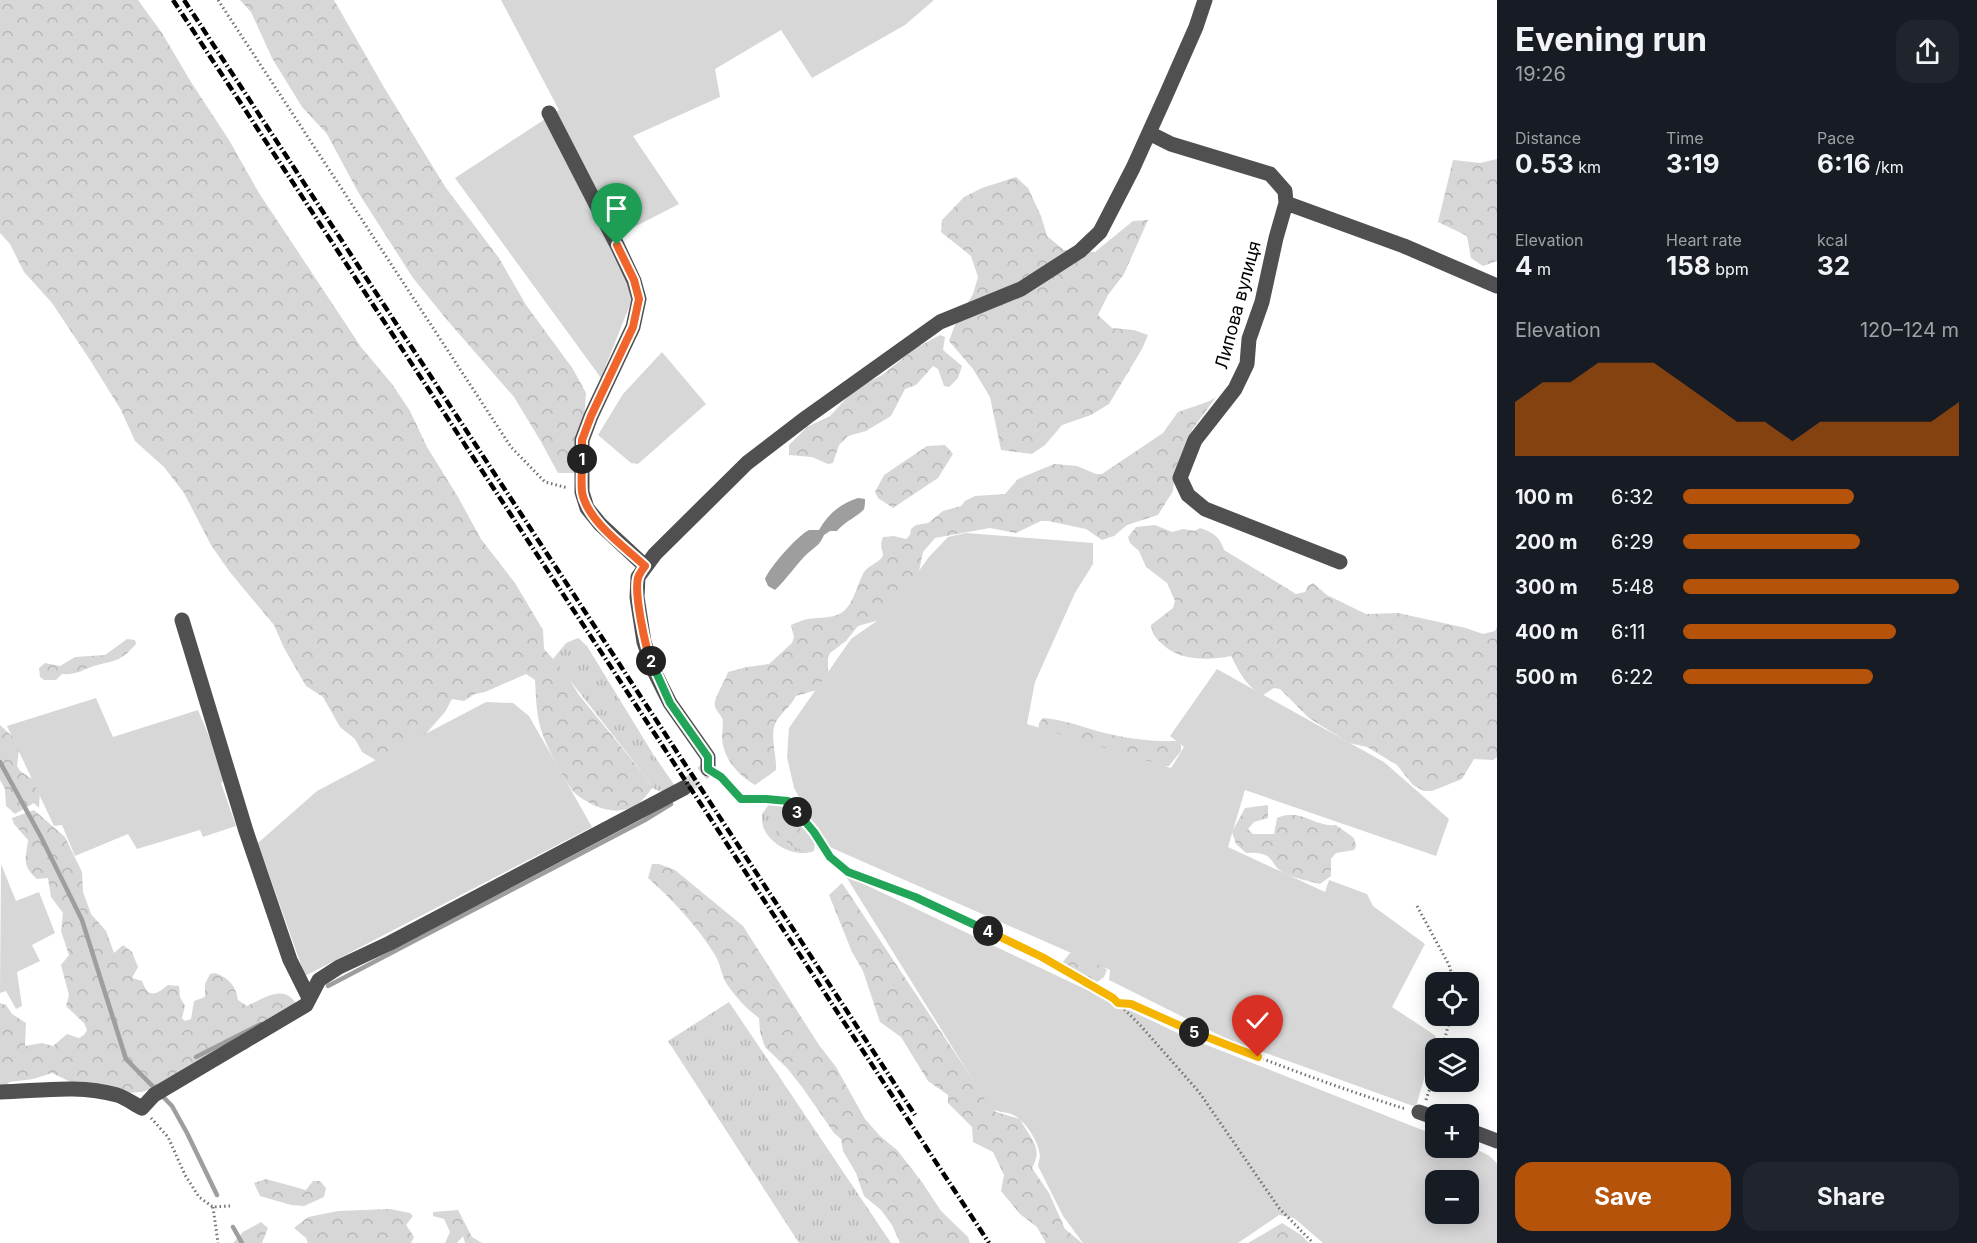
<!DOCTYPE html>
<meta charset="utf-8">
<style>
:root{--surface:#171b24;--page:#20242c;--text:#f1f3f6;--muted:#9ea1a6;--accent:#b45309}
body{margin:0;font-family:Inter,sans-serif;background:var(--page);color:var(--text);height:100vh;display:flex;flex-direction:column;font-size:22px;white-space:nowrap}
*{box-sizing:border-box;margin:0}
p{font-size:20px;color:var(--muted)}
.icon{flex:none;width:33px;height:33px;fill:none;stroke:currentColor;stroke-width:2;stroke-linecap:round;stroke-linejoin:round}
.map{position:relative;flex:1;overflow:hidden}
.sheet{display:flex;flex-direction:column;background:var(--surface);width:480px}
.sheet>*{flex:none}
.fabs{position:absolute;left:1425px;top:972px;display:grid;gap:12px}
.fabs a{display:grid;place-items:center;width:54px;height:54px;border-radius:12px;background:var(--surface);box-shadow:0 3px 15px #0003;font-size:30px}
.pin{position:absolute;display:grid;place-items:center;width:51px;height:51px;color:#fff;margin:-62px -26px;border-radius:50% 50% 50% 0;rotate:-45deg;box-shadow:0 0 6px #0007}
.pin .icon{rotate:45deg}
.km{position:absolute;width:30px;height:30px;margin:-15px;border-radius:50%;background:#222;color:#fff;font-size:16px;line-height:30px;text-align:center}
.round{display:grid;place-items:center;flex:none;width:63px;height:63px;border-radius:18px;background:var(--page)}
.headline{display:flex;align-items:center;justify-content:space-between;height:102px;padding:0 18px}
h1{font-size:33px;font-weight:700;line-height:45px}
.figures{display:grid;grid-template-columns:repeat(3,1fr);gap:9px;height:102px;padding:6px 18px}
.figures div{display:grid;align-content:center}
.figures b{font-size:26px;font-weight:700}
.figures small{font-size:16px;font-weight:400}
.figures p{font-size:16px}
.chart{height:168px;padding:12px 18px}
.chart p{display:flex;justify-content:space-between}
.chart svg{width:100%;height:108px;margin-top:6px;fill:var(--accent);opacity:.7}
.button{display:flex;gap:12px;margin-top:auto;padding:12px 18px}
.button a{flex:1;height:69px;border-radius:18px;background:var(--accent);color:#fff;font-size:24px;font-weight:700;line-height:69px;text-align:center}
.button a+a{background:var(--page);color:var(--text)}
ul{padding:0 18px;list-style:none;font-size:20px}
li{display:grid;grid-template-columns:96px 72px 1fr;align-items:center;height:45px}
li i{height:15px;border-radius:8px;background:var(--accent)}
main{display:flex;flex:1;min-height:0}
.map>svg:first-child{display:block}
.grass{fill:url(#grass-tufts)}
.forest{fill:url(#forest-crowns)}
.green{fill:#d7d7d7;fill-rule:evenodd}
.water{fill:#9e9e9e}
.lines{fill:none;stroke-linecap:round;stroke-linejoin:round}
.stream{stroke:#9e9e9e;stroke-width:4.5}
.minor-tunnel{stroke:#d9d9d9;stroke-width:15;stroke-dasharray:15 8;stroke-linecap:butt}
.path{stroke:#727272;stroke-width:3;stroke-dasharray:1.5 3;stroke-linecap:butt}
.minor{stroke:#505050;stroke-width:15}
.rail{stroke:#000;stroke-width:4.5;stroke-dasharray:9 3 1.5 3;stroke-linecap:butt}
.split-1-casing{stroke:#fff;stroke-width:12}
.split-2-casing{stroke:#fff;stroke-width:12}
.split-3-casing{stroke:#fff;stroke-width:12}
.split-4-casing{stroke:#fff;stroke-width:12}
.split-5-casing{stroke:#fff;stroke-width:12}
.split-6-casing{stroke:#fff;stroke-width:12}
.split-1{stroke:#f0652b;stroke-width:8}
.split-2{stroke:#f0652b;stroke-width:8}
.split-3{stroke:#22a559;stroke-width:8}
.split-4{stroke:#22a559;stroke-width:8}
.split-5{stroke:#f5b400;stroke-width:8}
.split-6{stroke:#f5b400;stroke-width:8}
.labels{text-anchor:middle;stroke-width:5;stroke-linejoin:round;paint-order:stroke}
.street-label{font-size:18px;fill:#000;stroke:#fff}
</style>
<main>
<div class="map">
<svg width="1497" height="1243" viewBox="0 0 1497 1243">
<defs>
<pattern id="grass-tufts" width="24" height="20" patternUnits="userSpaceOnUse" patternTransform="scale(1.5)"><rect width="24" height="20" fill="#d7d7d7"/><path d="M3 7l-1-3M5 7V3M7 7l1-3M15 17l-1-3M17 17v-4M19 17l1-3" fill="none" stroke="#b7b7b7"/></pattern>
<pattern id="forest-crowns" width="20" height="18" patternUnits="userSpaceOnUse" patternTransform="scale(1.5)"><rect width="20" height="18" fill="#d7d7d7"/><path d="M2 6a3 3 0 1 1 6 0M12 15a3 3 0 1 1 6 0" fill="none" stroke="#b7b7b7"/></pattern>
</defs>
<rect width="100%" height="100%" fill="#fff"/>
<path class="grass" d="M 578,638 L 587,646 L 653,754 L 675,786 L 664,793 L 652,788 L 646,777 L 553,659 L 566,643 Z
M 770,803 C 787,803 805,816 813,832 C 816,838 815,845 814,851 C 796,858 772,846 764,829 C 762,825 762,819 762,814 Z
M 729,1002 L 891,1243 L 799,1243 L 668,1041 Z"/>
<path class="forest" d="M 0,0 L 138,0 L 162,33 L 191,82 L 229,140 L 259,193 L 361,347 L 392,384 L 410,411 L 427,447 L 458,497 L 481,539 L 515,583 L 543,630 L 544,649 L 564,671 L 579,695 L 646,777 L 652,788 C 633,819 604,815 577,795 C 565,785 544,742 540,726 C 536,711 536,695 535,680 L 526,674 L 485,692 L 475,694 L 464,701 L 452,699 L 445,712 L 423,737 L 377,761 L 362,752 L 355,739 L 340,727 L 323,697 L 306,686 L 284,648 L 274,625 L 229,571 L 211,545 L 184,493 L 164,467 L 135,441 L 121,410 L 90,360 L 52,303 L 24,272 L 10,244 L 0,233 Z
M 240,0 L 334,0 L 385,89 L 446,188 L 499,258 L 526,305 L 573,369 L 586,393 L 583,433 L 577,473 L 558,473 L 540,440 L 514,397 L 447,320 L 413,278 L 358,192 L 327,134 L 302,107 L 272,58 L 251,12 Z
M 1497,159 L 1497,261 L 1483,266 L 1471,258 L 1467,236 L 1438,222 L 1453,160 L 1480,163 Z
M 1016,177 L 1028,188 L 1041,216 L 1047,236 L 1064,250 L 1095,252 L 1133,221 L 1148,220 L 1124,274 L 1108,295 L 1098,315 L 1112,328 L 1134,330 L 1148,335 L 1142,349 L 1109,404 L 1091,415 L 1062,425 L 1045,445 L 1032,454 L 1001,450 L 990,397 L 973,369 L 949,341 L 955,325 L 973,294 L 978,277 L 971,256 L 941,232 L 942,220 L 964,197 L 982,188 Z
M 940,335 L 945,337 L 943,350 L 962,366 L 958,378 L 949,387 L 944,386 L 938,369 L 933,366 L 916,385 L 905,389 L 891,416 L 866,431 L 848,436 L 839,445 L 833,463 L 828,464 L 812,457 L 789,455 L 789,445 L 807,427 L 830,416 L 855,389 L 882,375 L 916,348 Z
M 1216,397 L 1192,430 L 1192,441 L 1174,479 L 1173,491 L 1158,515 L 1127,525 L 1114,536 L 1102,540 L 1086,529 L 1048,521 L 1041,521 L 1016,533 L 990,528 L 935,538 L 923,552 L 918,576 L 909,591 L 883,619 L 858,626 L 846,641 L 830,653 L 828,658 L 828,681 L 820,689 L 796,696 C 791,706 781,713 776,722 C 769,735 777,755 776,770 L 755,785 C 738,775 723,759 722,737 C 722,731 724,723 722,718 C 720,713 713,709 715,702 C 716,695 725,681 728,672 L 747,667 L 769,664 L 792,643 L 794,637 L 791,625 C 796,623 802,620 808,619 C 819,617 835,619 844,611 C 854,602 857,585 863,574 C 867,565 878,564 883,556 L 881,543 L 883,537 L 894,536 L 906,539 L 910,535 L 911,529 L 916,525 L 928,523 L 943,511 L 961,506 L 965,501 L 975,496 L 1005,494 L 1018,479 L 1054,464 L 1077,466 L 1096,474 L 1102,474 L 1163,433 L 1178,412 L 1210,401 Z
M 945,445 L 953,454 L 938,478 L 893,508 L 878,498 L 875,492 L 884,475 L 927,446 Z
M 1155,525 L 1172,532 L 1183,529 L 1195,531 L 1200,528 C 1214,533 1220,537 1224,550 L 1296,594 L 1305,592 L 1308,586 L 1313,583 L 1327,595 L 1366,614 L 1398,613 L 1466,628 L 1483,634 L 1495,631 L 1497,627 L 1497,757 L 1493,760 L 1474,759 L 1462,779 L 1432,791 L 1424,791 L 1413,785 L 1397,765 L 1367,747 L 1349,743 L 1309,718 L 1280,689 L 1274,688 L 1263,695 C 1246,687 1239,671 1231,656 C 1206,661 1177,661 1159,641 C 1154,636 1152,633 1151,625 L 1173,608 L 1175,601 L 1167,583 L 1146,567 L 1139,551 L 1130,543 L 1128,537 L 1136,527 Z
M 127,639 L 135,640 L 136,644 C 120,662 116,660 94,666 C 81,670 78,675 62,674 L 56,680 L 44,680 L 40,677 L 39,668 L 45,663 L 60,666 L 75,657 L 105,655 Z
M 1043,718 C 1061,719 1080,726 1097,731 C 1123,738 1151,742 1177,741 L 1181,745 L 1181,751 L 1169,766 L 1161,767 L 1038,734 L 1039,723 Z
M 0,725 L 15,739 L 19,749 L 17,766 L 20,771 L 34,780 L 40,790 L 39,808 L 34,803 L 15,814 L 6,806 L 5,789 L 0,780 Z
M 1268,805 L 1268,818 L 1254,822 L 1248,829 L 1253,834 L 1274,834 L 1277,818 C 1301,807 1315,828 1336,825 L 1354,838 L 1356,846 L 1354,850 L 1336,853 L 1331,859 L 1331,876 L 1320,884 C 1309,881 1297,879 1286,874 C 1268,866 1277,850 1246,853 L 1236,844 L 1232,832 L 1245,808 Z
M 34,810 L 65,837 L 82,872 L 83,892 L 91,914 L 106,931 L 114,953 L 123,945 L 132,952 L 138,967 L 132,978 L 142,981 C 149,999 155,995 168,985 L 179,986 L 180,997 L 185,1006 L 182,1018 L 185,1021 L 191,1019 L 194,1001 L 205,997 L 205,984 L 210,974 L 215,973 C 229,978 236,986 238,1000 L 247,1006 C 266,997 288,981 299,1010 L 268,1027 L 248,1049 L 197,1067 L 176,1081 L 142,1092 L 125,1093 L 79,1086 L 52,1073 L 33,1079 L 10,1082 L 0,1089 L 0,1003 L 6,1005 L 12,1014 L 26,1023 L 25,1046 L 42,1043 L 53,1046 L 67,1034 L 79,1038 L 84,1035 L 87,1030 L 84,1023 L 66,1006 L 69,995 L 61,965 L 69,955 L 61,931 L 63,913 L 51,897 L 48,878 L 37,879 C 21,865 26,859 28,840 L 14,824 L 12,818 Z
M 789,820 L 797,824 L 812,845 L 805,851 L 791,846 L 780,835 L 781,826 Z
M 652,864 L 659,864 L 675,870 L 743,926 L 819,1045 L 836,1067 L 865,1119 L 880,1136 L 897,1150 L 922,1182 L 941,1211 L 968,1237 L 970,1243 L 900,1243 L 892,1225 L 881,1210 L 864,1196 L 856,1173 L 843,1151 L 841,1139 L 834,1133 L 802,1087 L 787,1068 L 765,1047 L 760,1032 L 759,1018 C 746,1009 733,994 725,981 C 721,972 720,963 715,955 C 697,926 673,900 648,878 Z
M 842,883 L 977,1086 L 996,1112 L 1020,1119 C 1030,1139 1044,1147 1032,1168 L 1049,1193 L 1065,1229 L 1082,1243 L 1046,1243 L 1037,1227 L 1020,1214 L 1001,1191 L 1004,1175 L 993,1152 L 973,1142 L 972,1127 L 948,1103 L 948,1095 L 928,1081 L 901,1037 L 880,1022 L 863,971 L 852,952 L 829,895 Z
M 1070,953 C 1085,954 1096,960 1107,970 L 1104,977 L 1093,985 L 1066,970 L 1062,963 Z
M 266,1179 L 306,1190 L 313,1181 L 320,1181 L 326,1188 L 324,1197 L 304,1206 L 291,1205 L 260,1196 L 254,1183 Z
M 390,1209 L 410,1213 L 413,1216 L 406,1225 L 414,1237 L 411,1243 L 308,1243 L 306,1238 L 294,1228 L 308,1217 L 338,1211 Z
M 458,1210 L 472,1237 L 482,1243 L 465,1243 L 463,1236 L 457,1243 L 445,1243 L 450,1232 L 444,1219 L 433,1216 L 433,1212 Z
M 261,1222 L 268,1228 L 262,1243 L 233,1243 L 243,1232 Z
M 1282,1223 L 1301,1235 L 1309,1243 L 1248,1243 Z"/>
<path class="green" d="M 501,0 L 934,0 L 905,25 L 812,78 L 781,30 L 715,69 L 720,97 L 633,136 L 679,204 L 607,241 L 633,297 L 601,378 L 455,178 L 559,110 Z
M 662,352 L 706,404 L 638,464 L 631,463 L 598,435 L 623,394 Z
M 966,533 L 1093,543 L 1093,564 L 1075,593 L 1035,682 L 1027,724 L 1171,768 L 1184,747 L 1170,736 L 1217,669 L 1384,762 L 1449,819 L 1436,856 L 1245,790 L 1228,847 L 1325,892 L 1329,880 L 1367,894 L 1373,906 L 1425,944 L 1392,1007 L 1436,1036 L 1416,1107 L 1227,1039 L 1109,980 L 1110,970 L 825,845 L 794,788 L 787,757 L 789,728 L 851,639 L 888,613 L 929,557 L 948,537 Z
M 96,698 L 113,737 L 198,710 L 227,779 L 221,783 L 236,826 L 203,837 L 200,830 L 137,849 L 128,834 L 75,856 L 62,825 L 54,826 L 7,726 Z
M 486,702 L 513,703 L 529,716 L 592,827 L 305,976 L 258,843 L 317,791 Z
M 1,864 L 16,901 L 39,892 L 55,933 L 32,945 L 40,961 L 17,972 L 22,1006 L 16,1009 L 6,991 L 0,993 Z
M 845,875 L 1184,1036 L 1435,1135 L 1436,1148 C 1457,1148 1484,1145 1497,1164 L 1497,1243 L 1323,1243 L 1294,1218 L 1279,1215 L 1238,1243 L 1083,1243 L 1063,1216 L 1038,1166 C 1038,1165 1040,1157 1040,1157 C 1040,1143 1024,1118 1011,1114 C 1002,1111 997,1113 989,1106 ZM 1436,1180 L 1468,1180 L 1468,1214 L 1436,1214 Z"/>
<path class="water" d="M 858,498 L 865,499 C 865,501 865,507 864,509 C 861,514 843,523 837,531 L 830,531 L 824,535 C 820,545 816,546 808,553 C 797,563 787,579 775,590 L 768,586 L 765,579 C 769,568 798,535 809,530 C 811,530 817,530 819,530 C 828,514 841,503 858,498 Z"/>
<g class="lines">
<path class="stream" d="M 0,762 L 41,837 L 82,920 L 126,1059 L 172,1106 L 187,1133 L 217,1195
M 328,986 L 645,820 L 671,804
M 196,1057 L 261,1024
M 233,1227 L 242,1243"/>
<path class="minor-tunnel" d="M 684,788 L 708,769"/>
<path class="path" d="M 218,0 L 511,447 L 545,482 L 568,488
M 720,776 L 741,799 L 766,799 L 787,801 L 815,832 L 830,857 L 848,872 L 915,897 L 1042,957 L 1113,998 L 1140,1025 L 1199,1092 L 1279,1208 L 1313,1243
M 1417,906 L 1449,965 L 1454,982
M 1120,1004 C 1143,1005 1178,1026 1201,1035 C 1268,1061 1337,1088 1406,1109
M 1442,1048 L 1451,1016
M 1426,1100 L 1436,1070
M 151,1118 L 168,1137 L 185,1175 L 199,1197 L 213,1207 L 230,1206
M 213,1207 L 218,1243"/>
<path class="minor" d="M 549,113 L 617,245 L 634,281 L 639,299 L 633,327 L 591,416 L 582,440 L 582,492 L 587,508 L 600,524 L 645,566
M 1149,133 L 1171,144 L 1270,174 L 1285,191 L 1286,203
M 1340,562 L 1205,509 L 1188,495 L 1180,478 L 1195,440 L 1235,389 L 1247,364 L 1249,339 L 1262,302 L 1276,238 L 1286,203 L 1404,246 L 1497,286
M 182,620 L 246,831 L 290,960 L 309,998
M 708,769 L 708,757 L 670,703 L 654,671 L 644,642 L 637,597 L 638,577 L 655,554 L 747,463 L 807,417 L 940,322 L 1021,289 L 1080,251 L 1100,232 L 1133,168 L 1166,95 L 1196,27 L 1205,0
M 0,1092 C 39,1091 78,1084 117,1095 C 126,1098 134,1104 142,1108 L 154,1095 L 306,1005 L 319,980 L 339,967 L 390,943 L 684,788
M 1419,1112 L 1436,1118
M 1468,1130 L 1497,1141"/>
<path class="rail" d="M 173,0 L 989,1243
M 184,0 L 915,1115"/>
</g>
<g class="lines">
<g class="split-1-casing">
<path id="split-1" d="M 582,459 L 582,440 L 591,416 L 633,327 L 639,299 L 634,280 L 617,245"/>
</g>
<g class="split-2-casing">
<path id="split-2" d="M 582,459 C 582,470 581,482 582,492 C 587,521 625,547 645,566 C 643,569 639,574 638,578 C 634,593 645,646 651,661"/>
</g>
<g class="split-3-casing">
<path id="split-3" d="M 651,661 L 670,703 L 708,757 L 708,769 L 721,777 L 741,799 L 766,799 L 788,801 L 797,812"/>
</g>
<g class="split-4-casing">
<path id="split-4" d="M 797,812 L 814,832 L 830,857 L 848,872 L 915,897 L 988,931"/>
</g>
<g class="split-5-casing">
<path id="split-5" d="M 988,931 L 1042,957 L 1113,998 L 1118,1003 L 1131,1004 L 1194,1032"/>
</g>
<g class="split-6-casing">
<path id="split-6" d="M 1194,1032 L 1258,1057"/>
</g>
<use href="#split-1" class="split-1"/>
<use href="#split-2" class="split-2"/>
<use href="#split-3" class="split-3"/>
<use href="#split-4" class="split-4"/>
<use href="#split-5" class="split-5"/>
<use href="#split-6" class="split-6"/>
</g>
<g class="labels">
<g class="street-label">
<text transform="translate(1238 305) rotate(-75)" y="6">Липова вулиця</text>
</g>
</g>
</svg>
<div class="fabs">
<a><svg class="icon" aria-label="locate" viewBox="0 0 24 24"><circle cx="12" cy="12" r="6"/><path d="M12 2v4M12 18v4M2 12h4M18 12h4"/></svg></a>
<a><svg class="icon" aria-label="layers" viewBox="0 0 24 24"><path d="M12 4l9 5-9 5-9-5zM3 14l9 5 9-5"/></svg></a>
<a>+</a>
<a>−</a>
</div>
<div class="pin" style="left:617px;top:245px;background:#1e9e55"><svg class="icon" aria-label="arrive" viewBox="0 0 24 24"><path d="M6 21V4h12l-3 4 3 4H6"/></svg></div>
<div class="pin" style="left:1258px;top:1057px;background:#d93025"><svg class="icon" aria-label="check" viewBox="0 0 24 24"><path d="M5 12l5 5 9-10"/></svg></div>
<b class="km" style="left:582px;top:459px">1</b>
<b class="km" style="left:651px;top:661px">2</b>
<b class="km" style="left:797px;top:812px">3</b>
<b class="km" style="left:988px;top:931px">4</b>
<b class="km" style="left:1194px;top:1032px">5</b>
</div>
<section class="sheet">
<div class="headline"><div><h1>Evening run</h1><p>19:26</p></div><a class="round"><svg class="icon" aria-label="share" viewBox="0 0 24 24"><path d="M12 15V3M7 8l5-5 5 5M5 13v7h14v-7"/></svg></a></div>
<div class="figures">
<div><p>Distance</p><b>0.53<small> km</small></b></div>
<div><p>Time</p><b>3:19</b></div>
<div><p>Pace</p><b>6:16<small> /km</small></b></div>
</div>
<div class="figures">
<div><p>Elevation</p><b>4<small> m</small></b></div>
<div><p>Heart rate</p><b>158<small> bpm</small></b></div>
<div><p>kcal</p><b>32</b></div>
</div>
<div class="chart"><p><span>Elevation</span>120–124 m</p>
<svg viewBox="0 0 160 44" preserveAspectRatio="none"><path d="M0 44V22L10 14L20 14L30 6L40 6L50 6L60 14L70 22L80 30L90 30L100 38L110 30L120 30L130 30L140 30L150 30L160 22V44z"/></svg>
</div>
<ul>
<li><b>100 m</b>6:32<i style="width:62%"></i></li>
<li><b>200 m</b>6:29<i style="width:64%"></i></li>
<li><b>300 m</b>5:48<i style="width:100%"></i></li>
<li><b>400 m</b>6:11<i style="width:77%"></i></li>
<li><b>500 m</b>6:22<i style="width:69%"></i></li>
</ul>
<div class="button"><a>Save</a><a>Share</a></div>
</section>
</main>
